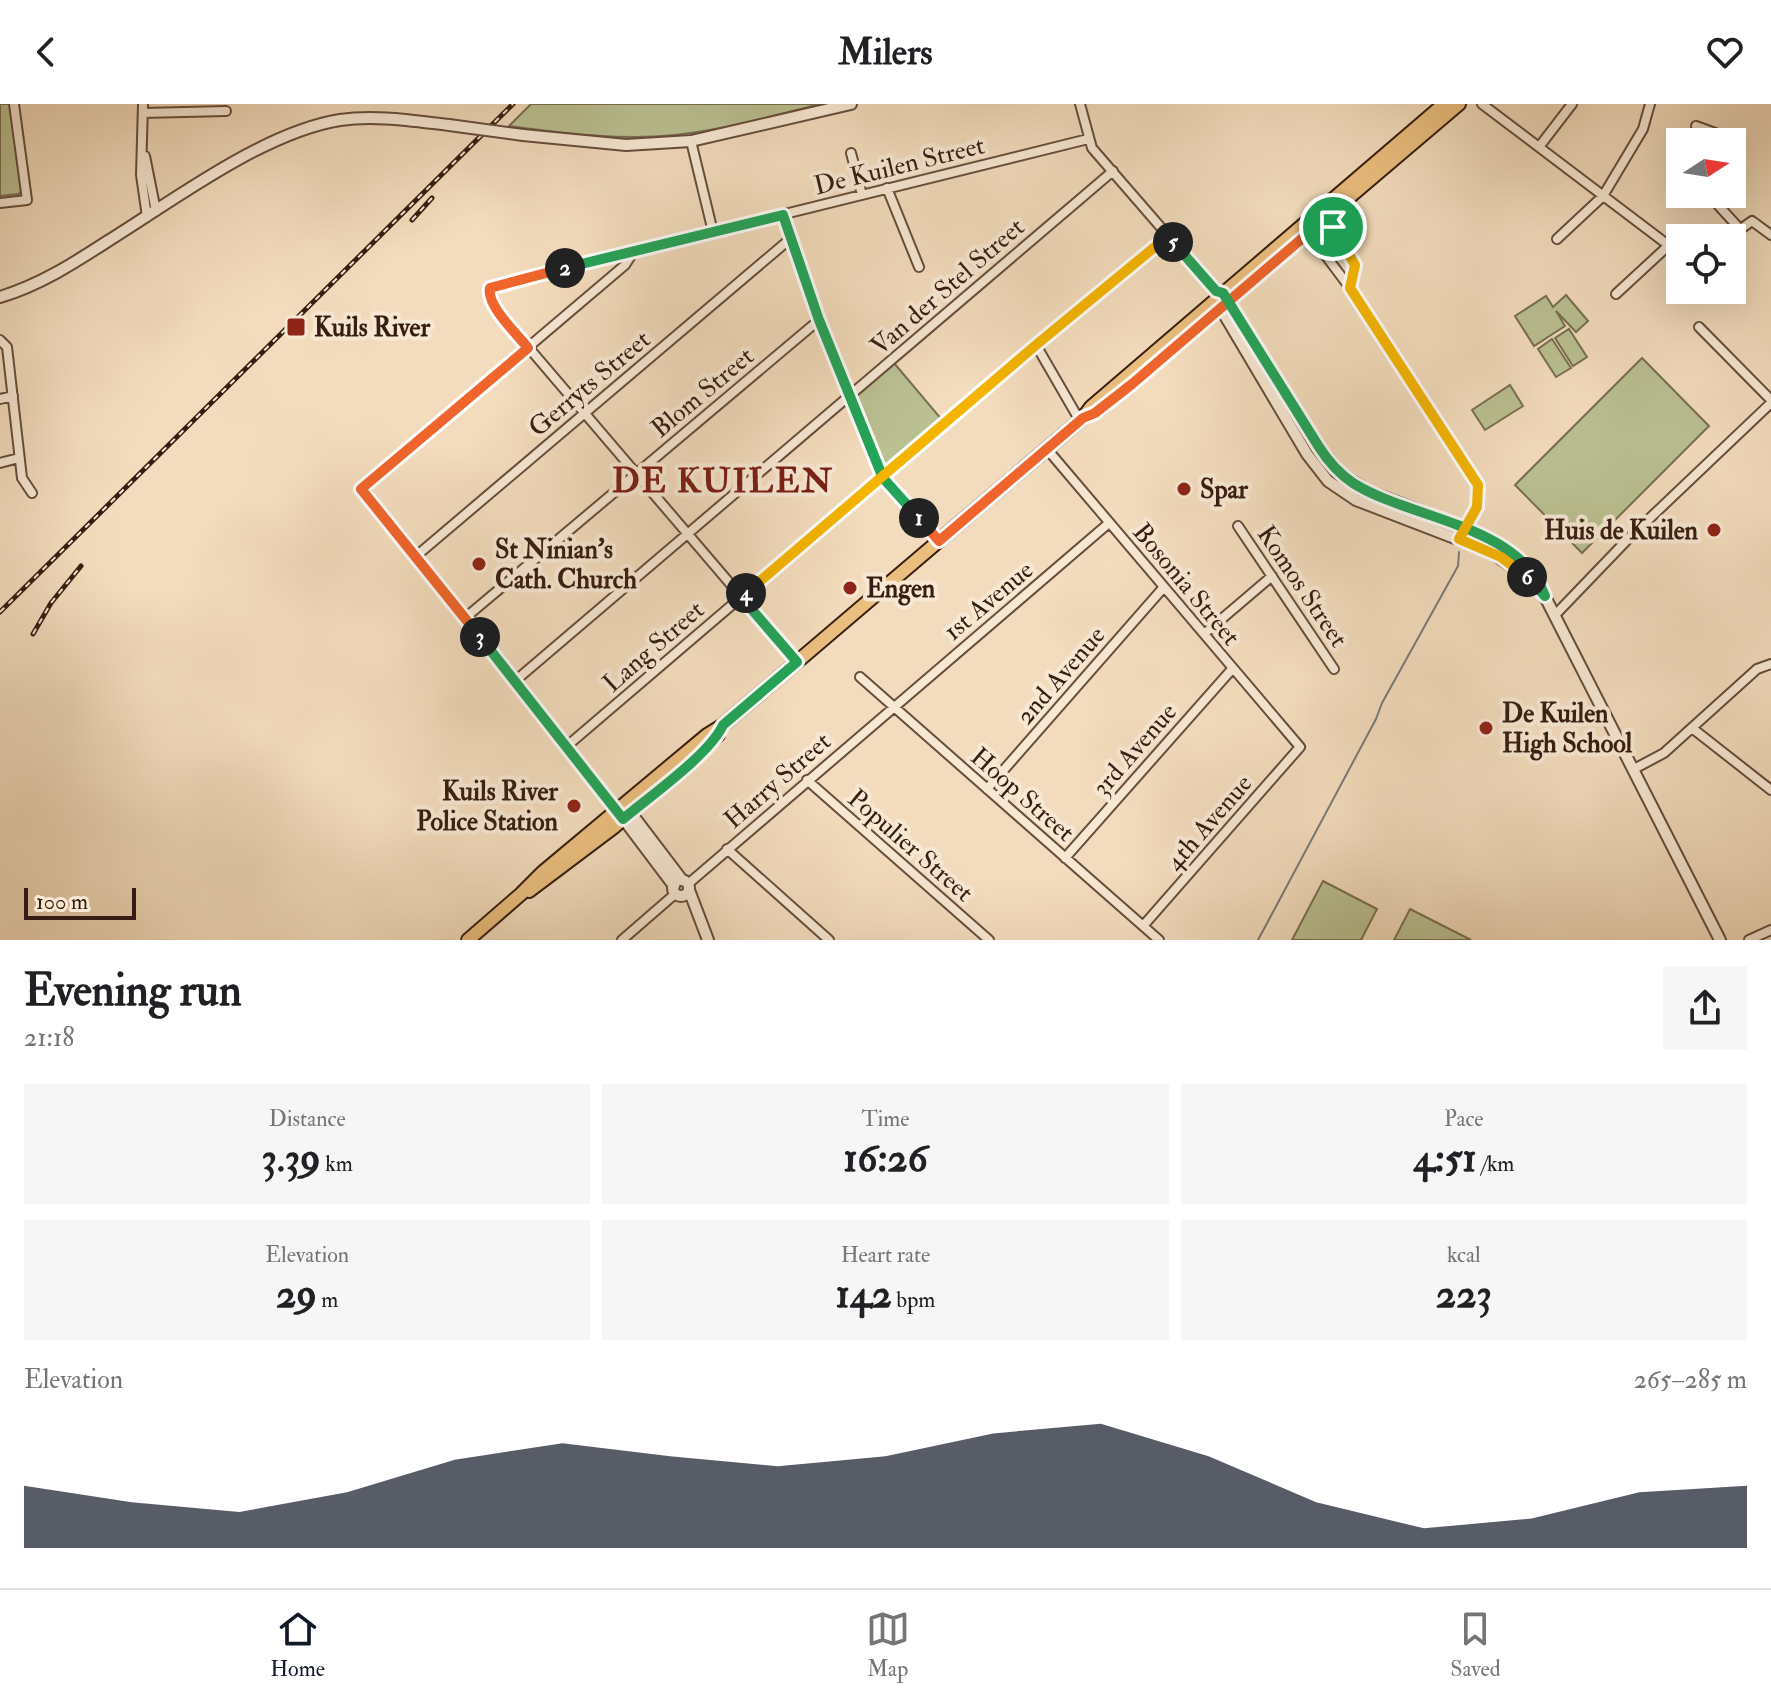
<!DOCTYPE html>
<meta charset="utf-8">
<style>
:root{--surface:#fff;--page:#f6f6f6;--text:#202124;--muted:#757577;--line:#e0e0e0;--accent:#111827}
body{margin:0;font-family:"IM FELL Double Pica",serif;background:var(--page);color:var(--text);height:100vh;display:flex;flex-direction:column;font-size:30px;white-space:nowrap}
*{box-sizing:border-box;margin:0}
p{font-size:26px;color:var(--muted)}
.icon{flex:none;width:44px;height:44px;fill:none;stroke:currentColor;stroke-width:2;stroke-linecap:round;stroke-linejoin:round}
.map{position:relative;height:836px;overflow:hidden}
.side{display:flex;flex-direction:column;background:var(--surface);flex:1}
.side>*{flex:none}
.needle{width:52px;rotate:78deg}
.fabs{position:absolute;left:1666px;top:24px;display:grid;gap:16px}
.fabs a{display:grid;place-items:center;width:80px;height:80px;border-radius:0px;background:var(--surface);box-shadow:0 8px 32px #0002;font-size:40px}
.scale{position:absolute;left:24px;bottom:20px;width:112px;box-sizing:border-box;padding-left:8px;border:4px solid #371d11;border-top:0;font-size:22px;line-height:28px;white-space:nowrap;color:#371d11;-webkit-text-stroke:6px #f7e8d4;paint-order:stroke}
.pin{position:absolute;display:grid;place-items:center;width:68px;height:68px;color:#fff;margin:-34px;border:4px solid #fff;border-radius:50%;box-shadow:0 2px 8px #0007}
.km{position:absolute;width:40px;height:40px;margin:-20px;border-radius:50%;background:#222;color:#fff;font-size:22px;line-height:40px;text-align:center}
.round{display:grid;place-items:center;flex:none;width:84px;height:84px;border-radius:0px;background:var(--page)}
.overview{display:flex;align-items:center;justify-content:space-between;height:136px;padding:0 24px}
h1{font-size:44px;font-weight:700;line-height:60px}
.stats{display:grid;grid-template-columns:repeat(3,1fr);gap:12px;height:136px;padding:8px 24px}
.stats div{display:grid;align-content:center;border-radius:0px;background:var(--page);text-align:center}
.stats b{font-size:40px;font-weight:700}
.stats small{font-size:22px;font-weight:400}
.stats p{font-size:22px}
.chart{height:224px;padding:16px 24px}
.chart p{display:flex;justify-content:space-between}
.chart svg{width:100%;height:144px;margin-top:8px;fill:var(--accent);opacity:.7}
header{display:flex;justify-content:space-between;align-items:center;height:104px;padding:0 24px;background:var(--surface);font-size:36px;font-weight:700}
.tabs{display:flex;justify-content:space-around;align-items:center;height:112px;border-top:2px solid var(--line);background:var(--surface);font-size:22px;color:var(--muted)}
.tabs a{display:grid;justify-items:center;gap:4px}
.tabs .on{color:var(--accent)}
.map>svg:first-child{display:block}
.green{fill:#bac092;stroke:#786e52;stroke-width:2}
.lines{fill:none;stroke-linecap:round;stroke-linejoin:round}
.stream{stroke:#777a78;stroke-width:2}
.minor-casing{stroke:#664d3c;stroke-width:12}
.tertiary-casing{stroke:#664d3c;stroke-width:14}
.primary-casing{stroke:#371d11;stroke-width:16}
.minor{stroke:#f7e8d4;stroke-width:8}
.tertiary{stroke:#f7e8d4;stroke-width:10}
.primary{stroke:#eabe7e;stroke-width:12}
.rail-casing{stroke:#371d11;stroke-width:5}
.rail{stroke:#f7e8d4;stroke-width:2;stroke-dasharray:6;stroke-linecap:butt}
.tertiary-bridge-casing{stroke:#664d3c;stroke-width:14;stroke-linecap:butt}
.tertiary-bridge{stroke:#f7e8d4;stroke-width:10}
.split-1-casing{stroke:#fff;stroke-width:16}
.split-2-casing{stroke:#fff;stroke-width:16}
.split-3-casing{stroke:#fff;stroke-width:16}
.split-4-casing{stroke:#fff;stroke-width:16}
.split-5-casing{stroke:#fff;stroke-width:16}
.split-6-casing{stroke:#fff;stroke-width:16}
.split-7-casing{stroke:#fff;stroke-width:16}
.split-1{stroke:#f0652b;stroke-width:10}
.split-2{stroke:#22a559;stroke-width:10}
.split-3{stroke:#f0652b;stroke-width:10}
.split-4{stroke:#22a559;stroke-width:10}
.split-5{stroke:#f5b400;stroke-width:10}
.split-6{stroke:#22a559;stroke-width:10}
.split-7{stroke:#f5b400;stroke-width:10}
.poi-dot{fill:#8f2418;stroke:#f7e8d4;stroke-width:3}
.labels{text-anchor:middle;stroke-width:8;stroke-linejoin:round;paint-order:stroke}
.street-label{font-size:26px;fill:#371d11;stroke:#f7e8d4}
.poi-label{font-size:26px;font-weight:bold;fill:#371d11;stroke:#f7e8d4;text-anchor:start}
.district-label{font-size:34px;font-weight:bold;letter-spacing:2px;fill:#7a1f14;stroke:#f7e8d4}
</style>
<header><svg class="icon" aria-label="back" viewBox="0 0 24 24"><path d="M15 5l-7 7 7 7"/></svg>Milers<svg class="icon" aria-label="heart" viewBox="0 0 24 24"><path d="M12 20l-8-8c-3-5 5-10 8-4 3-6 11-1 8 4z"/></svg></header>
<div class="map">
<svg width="1771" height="836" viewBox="0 0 1771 836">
<rect width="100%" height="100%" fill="#f3dcbd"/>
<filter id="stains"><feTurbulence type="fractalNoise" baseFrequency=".0025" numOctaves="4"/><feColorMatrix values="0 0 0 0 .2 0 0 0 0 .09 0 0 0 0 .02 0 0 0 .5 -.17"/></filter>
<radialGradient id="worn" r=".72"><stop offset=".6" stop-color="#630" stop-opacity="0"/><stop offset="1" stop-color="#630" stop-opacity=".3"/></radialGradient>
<path class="green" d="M 0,0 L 10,0 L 21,87 L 19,90 L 0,92 Z
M 531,0 L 820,0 C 772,12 724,26 675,31 C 619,37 564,29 509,22 Z
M 1566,191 L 1588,217 L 1576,228 L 1556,207 L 1565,222 L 1534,242 L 1515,212 L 1546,192 L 1553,203 Z
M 1569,225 L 1587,253 L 1573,262 L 1555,234 Z
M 1552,235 L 1571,264 L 1556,273 L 1538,245 Z
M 1642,254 L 1709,322 L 1582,449 L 1515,381 Z
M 894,259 L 943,317 L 886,364 L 881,361 L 855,293 Z
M 1510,281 L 1523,302 L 1485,326 L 1472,306 Z
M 1323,777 L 1377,805 L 1361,836 L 1292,836 Z
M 1410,805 L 1471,836 L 1394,836 Z"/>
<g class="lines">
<path class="stream" d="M 1258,836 L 1376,615 L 1382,599 L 1458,462 L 1459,448"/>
<g class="minor-casing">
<path id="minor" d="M 143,0 L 141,71 L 147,113
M 1080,0 L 1092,44 L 1216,187 L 1223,189
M 1482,0 L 1680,150
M 143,9 L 226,7
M 1696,22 L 1715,29 L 1724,38
M 691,37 L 713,128
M 1539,43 L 1572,0
M 851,49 L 862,91
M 145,52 L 156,107
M 1732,52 L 1732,58
M 887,84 L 919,163
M 1713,90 L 1718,101 L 1739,124
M 0,99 L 27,96 L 14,0
M 783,111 L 819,216 L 883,374 L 939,437
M 1728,134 L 1752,117 L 1771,131
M 1557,135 L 1603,92 L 1643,25 L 1650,0
M 1350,184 C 1359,157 1351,153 1336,131 L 1326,131 L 1320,137 L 1320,144 L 1350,184 L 1478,381 L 1477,403 L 1459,435
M 1616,190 L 1668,142
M 1699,223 L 1771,296
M 0,236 L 7,243 L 22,374 L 32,389
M 1036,241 L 1080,317
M 0,295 L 13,292
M 1047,345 L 1300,643 L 1143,822
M 0,359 L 19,354
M 1238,422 L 1334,565
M 415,453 L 790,135
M 1556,510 L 1629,434 L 1771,299
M 465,514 L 819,216
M 1204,530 L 1272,472
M 797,558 L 500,210 L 492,199 L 489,186 L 494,182 L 1088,35
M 860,573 L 1159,836
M 515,577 L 1113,67
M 1692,624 L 1771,686
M 567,642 L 1036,241 L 1168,132
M 1634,665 L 1664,649 L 1757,565 L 1771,560
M 807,676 L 989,836
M 987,685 L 1164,483
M 617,708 L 361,385 L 625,161 L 634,147
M 727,745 L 829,836
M 1065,754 L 1233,564
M 688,780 L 1109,419
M 622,836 L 675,790
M 1749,836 L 1771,826"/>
</g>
<g class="tertiary-casing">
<path id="tertiary" d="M 523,31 L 626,41 L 691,37 L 851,0
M 0,193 C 40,181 74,159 108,137 C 174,96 264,28 340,16 C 376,11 413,17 449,21
M 1225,193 L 1319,343 L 1341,370 L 1368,387 L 1465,424 L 1490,437 L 1516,454 L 1537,477 L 1720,836
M 1218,200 L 1307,350 L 1328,377 L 1356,396 L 1491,448 L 1524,471
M 628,705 L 682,776
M 619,709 L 674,782
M673 784a8 8 0 1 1 16 0a8 8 0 1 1-16 0Z
M 689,786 L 708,836"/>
</g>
<g class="primary-casing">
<path id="primary" d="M 1100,305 L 1459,0
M 529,787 L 614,723 L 718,631
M 468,836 L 521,790 L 543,768 L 707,631 L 723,621 L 1083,314 L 1091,303 L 1444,0"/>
</g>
<use href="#minor" class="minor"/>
<use href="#tertiary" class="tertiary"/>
<use href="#primary" class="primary"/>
<g class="rail-casing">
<path id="rail" d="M 412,116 L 432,94
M 0,508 L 513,0
M 33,530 L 51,499 L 81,462"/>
</g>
<use href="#rail" class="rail"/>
<g class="tertiary-bridge-casing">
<path id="tertiary-bridge" d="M 449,21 L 523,31"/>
</g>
<use href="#tertiary-bridge" class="tertiary-bridge"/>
</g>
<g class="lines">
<g class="split-1-casing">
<path id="split-1" d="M 919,414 L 939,437 L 1083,314 L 1095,309 L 1132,280 L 1333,108 L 1333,123"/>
</g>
<g class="split-2-casing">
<path id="split-2" d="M 565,164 L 783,111 L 819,216 L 883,374 L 919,414"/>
</g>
<g class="split-3-casing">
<path id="split-3" d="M 480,533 L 361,385 L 528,244 C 517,230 486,201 490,184 L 565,164"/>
</g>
<g class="split-4-casing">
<path id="split-4" d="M 480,533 L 623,715 C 650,692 709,651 723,621 L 797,558 L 741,493 L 746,489"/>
</g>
<g class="split-5-casing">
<path id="split-5" d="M 746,489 L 1036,241 L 1168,132 L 1173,138"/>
</g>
<g class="split-6-casing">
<path id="split-6" d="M 1173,138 L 1216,187 L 1223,189 L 1319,343 C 1328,357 1338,369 1353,379 C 1409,415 1519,420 1545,492 L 1527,473"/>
</g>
<g class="split-7-casing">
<path id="split-7" d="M 1333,123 L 1355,161 L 1350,184 L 1478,381 L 1477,403 L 1459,435 L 1501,453 L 1527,473"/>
</g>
<use href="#split-1" class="split-1"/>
<use href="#split-2" class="split-2"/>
<use href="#split-3" class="split-3"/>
<use href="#split-4" class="split-4"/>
<use href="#split-5" class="split-5"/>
<use href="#split-6" class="split-6"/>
<use href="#split-7" class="split-7"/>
</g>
<g class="poi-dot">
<rect x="286" y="213" width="20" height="20" rx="4"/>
<circle cx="1184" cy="385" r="8"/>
<circle cx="1714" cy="426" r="8"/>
<circle cx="479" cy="460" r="8"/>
<circle cx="850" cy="484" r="8"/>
<circle cx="1486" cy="624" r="8"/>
<circle cx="574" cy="702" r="8"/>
</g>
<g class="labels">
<g class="street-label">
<text transform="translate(899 61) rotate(-14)" y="9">De Kuilen Street</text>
<text transform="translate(947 182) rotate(-41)" y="9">Van der Stel Street</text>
<text transform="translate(589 279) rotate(-40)" y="9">Gerryts Street</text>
<text transform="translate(702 288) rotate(-40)" y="9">Blom Street</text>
<text transform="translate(1187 480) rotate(50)" y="9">Bosonia Street</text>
<text transform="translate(1303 482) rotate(56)" y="9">Komos Street</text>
<text transform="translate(988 496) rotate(-40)" y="9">1st Avenue</text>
<text transform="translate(653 542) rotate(-41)" y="9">Lang Street</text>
<text transform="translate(1060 571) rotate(-49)" y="9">2nd Avenue</text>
<text transform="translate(1134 645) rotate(-49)" y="9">3rd Avenue</text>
<text transform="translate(777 676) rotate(-41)" y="9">Harry Street</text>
<text transform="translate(1023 690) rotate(41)" y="9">Hoop Street</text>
<text transform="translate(1208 718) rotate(-49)" y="9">4th Avenue</text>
<text transform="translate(911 741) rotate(41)" y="9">Populier Street</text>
</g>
<g class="poi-label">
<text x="314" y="232">Kuils River</text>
<text x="1200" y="394">Spar</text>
<text x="1698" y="435" text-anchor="end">Huis de Kuilen</text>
<text x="495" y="454">St Ninian's<tspan x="495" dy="30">Cath. Church</tspan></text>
<text x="866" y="493">Engen</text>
<text x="1502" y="618">De Kuilen<tspan x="1502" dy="30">High School</tspan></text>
<text x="558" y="696" text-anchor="end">Kuils River<tspan x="558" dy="30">Police Station</tspan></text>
</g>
<g class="district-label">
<text x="723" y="388">DE KUILEN</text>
</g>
</g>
<rect width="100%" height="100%" filter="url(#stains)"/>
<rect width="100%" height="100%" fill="url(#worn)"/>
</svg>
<div class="fabs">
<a><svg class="needle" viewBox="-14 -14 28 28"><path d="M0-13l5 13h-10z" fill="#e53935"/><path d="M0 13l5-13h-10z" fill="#757577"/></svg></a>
<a><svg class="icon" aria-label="locate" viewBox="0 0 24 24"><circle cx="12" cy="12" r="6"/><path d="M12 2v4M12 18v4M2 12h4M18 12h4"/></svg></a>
</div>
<div class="scale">100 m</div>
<div class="pin" style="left:1333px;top:123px;background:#1e9e55"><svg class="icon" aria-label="arrive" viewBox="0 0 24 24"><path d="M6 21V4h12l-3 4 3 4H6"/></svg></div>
<b class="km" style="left:919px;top:414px">1</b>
<b class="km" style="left:565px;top:164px">2</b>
<b class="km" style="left:480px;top:533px">3</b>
<b class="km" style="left:746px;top:489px">4</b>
<b class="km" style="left:1173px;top:138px">5</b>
<b class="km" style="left:1527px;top:473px">6</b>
</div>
<section class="side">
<div class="overview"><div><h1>Evening run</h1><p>21:18</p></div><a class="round"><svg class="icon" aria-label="share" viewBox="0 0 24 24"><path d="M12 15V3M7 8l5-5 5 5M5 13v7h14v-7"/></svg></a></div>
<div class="stats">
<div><p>Distance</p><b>3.39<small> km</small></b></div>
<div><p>Time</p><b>16:26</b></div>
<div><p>Pace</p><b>4:51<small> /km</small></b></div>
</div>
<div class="stats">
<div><p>Elevation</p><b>29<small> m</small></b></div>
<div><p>Heart rate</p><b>142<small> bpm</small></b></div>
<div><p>kcal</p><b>223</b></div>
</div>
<div class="chart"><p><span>Elevation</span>265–285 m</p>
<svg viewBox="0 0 160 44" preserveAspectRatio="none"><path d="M0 44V25L10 30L20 33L30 27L40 17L50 12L60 16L70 19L80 16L90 9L100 6L110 16L120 30L130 38L140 35L150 27L160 25V44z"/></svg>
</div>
</section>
<nav class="tabs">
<a class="on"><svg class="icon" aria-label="home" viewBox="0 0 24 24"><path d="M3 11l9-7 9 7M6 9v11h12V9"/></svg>Home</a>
<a><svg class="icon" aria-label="map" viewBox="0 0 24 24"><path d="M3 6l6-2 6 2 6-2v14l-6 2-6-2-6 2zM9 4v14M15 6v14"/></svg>Map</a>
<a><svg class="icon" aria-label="saved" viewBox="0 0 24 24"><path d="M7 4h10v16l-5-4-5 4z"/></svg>Saved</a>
</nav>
